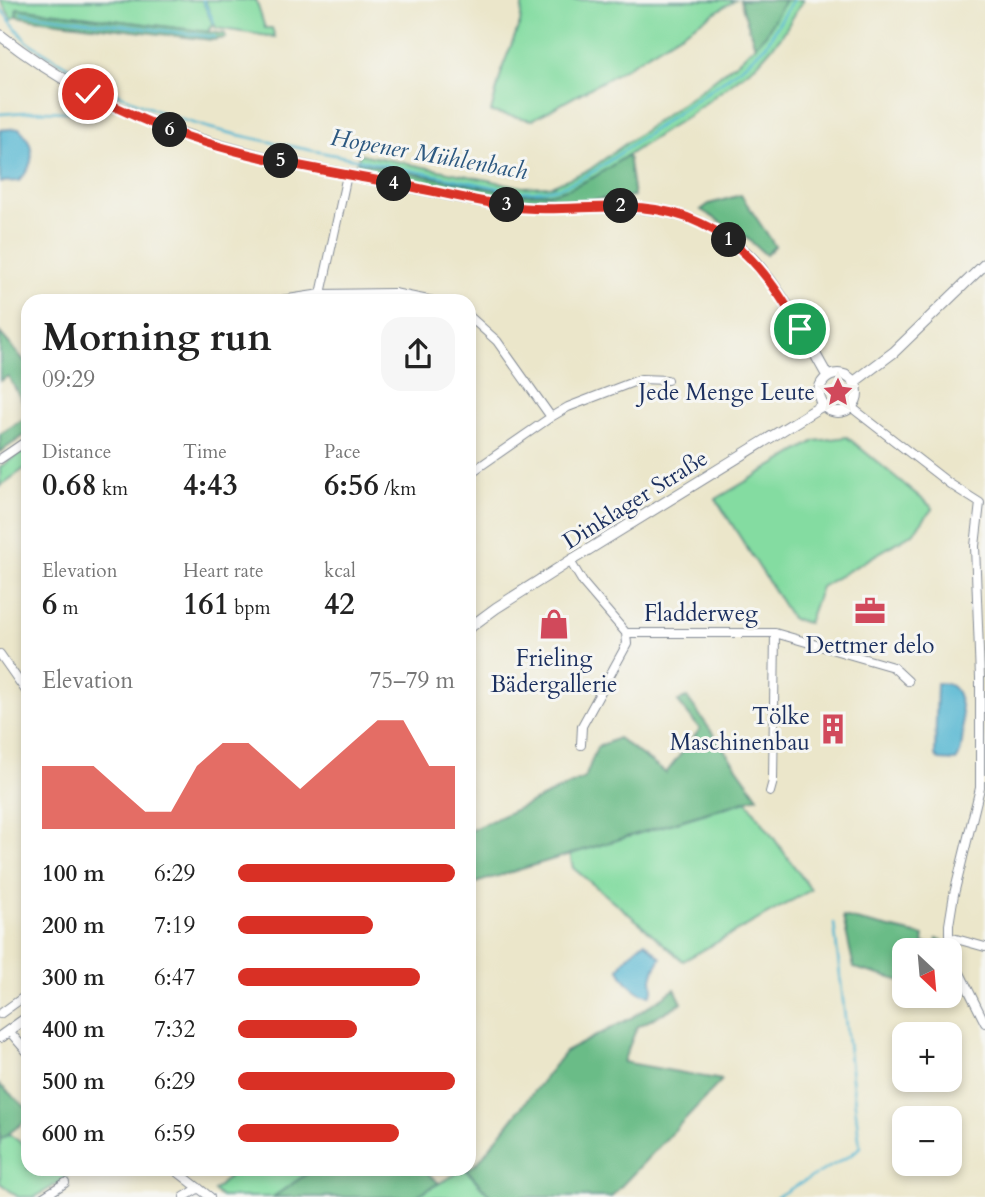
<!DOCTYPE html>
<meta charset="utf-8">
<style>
:root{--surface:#fff;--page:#f6f6f6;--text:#222;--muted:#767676;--accent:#d93025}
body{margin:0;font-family:Cardo,serif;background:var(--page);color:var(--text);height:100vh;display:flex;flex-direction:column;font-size:26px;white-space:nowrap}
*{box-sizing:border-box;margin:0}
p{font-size:23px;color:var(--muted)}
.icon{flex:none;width:38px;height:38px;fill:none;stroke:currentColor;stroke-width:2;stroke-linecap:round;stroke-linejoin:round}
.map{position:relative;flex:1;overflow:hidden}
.drawer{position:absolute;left:21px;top:294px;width:455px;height:882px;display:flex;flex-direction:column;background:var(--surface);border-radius:21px;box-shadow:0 4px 10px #0003}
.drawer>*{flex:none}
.needle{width:46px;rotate:154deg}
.fabs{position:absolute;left:892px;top:938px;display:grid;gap:14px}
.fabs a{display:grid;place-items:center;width:70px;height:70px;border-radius:14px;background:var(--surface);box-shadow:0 4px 10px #0003;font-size:35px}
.pin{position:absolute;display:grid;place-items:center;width:60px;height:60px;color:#fff;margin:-30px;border:4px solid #fff;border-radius:50%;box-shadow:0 2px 7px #0007}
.km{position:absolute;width:35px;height:35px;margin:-18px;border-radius:50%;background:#222;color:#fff;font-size:19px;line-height:35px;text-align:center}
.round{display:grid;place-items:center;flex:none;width:74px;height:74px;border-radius:21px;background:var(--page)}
.headline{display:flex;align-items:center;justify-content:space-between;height:119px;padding:0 21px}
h1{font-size:38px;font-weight:600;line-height:52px}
.figures{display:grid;grid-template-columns:repeat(3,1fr);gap:10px;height:119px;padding:7px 21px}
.figures div{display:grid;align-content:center}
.figures b{font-size:30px;font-weight:600}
.figures small{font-size:19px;font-weight:400}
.figures p{font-size:19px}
.chart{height:196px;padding:14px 21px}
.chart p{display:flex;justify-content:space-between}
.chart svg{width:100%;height:126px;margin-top:7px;fill:var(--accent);opacity:.7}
ul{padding:0 21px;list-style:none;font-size:23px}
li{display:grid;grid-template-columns:112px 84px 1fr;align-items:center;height:52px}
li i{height:18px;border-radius:9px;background:var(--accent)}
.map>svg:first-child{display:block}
.green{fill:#84dca1;stroke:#508680;stroke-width:2}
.forest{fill:#6bbc87;stroke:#437672;stroke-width:2}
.water{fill:#53b6d1;stroke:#377298;stroke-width:2}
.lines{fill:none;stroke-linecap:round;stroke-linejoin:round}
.stream{stroke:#53b6d1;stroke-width:2.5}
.minor-casing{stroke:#838a94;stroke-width:10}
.major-casing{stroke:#838a94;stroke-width:12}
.minor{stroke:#fff;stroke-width:8}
.major{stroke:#fff;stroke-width:10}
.route-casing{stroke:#fff;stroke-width:14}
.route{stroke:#d93025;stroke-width:9}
.labels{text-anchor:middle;stroke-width:6;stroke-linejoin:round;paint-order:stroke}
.poi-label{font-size:23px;fill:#1b2f5e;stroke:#f6f6f2;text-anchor:end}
.street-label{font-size:23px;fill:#1b2f5e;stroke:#f6f6f2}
.water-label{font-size:24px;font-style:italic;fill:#2c5880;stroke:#f6f6f2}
</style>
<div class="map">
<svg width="985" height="1197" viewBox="0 0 985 1197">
<rect width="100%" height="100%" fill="#f6f6f2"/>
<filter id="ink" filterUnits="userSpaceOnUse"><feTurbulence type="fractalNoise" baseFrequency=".0143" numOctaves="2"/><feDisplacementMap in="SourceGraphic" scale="14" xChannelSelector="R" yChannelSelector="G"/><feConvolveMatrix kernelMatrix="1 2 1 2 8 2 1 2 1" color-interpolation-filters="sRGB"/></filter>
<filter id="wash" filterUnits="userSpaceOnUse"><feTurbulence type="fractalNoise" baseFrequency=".00686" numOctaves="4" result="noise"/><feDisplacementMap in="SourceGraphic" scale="28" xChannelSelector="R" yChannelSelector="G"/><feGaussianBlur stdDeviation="1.57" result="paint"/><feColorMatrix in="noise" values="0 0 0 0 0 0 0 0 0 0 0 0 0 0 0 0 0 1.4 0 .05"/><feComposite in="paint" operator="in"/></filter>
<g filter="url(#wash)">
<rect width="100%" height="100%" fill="#ebe6ca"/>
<path class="green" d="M 0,0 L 202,0 L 213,24 L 212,28 L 209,28 L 209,32 L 17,8 L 16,16 L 12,19 Z
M 205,0 L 256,0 L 265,28 L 272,28 L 275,37 L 216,28 Z
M 523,0 L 735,0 L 614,75 L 532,120 L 491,112 L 503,66 L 520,23 Z
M 785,0 L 803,0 L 781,37 L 757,64 L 691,114 L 594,177 L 570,188 L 552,193 L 517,194 L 357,162 L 360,154 L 522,187 L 551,186 L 589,170 L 705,87 L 743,57 L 766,34 Z
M 847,437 L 933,508 L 913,533 L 821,587 L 808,623 L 792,619 L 716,499 L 815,441 Z
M 28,448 L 28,466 L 0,486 L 0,467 Z
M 747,801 L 811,890 L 683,961 L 642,925 L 573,868 L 570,854 Z
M 9,1134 L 28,1148 L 28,1169 L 56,1169 L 67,1178 L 35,1197 L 18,1197 L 0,1183 L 0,1140 Z
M 237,1169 L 314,1169 L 273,1197 L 221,1197 L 214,1191 Z
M 465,1169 L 491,1197 L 414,1197 Z"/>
<path class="forest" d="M 740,0 L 785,0 L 766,34 L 755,46 Z
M 17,8 L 225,34 L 226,38 L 212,40 L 33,19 L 16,16 Z
M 628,155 L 634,196 L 554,203 L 514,200 L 354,169 L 357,162 L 517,194 L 552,193 L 570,188 L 594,177 Z
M 741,195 L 775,246 L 766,255 L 747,238 L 701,210 L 709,204 Z
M 0,333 L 28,365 L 28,411 L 8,376 L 0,381 Z
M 28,416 L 28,433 L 0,452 L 0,434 Z
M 687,697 L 758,797 L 469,885 L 469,831 L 585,778 L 597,747 L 618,738 L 666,773 L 700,729 L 678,702 Z
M 843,917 L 924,936 L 923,943 L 936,946 L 937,939 L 942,940 L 945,950 L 905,950 L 905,982 L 854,968 Z
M 675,989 L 682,1003 L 637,1027 L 623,1062 L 722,1080 L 611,1197 L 491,1197 L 466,1169 L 469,1169 L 479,1161 L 565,1052 L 633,1017 Z
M 0,1085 L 28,1109 L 28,1119 L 0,1140 Z
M 314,1169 L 423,1169 L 439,1183 L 414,1197 L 273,1197 Z"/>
<path class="water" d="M 19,128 C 36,145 36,164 19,181 L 0,182 L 0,130 Z
M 937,683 C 942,683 949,683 953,687 C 965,696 966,751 956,761 L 939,760 L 935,755 Z
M 645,942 L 661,958 L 655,968 L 652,979 L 653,990 L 650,995 C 637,995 625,982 619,969 C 622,962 638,945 645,942 Z"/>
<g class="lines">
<path class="stream" d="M 203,0 L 214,23
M 0,8 L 26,41 L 91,81 L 117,93
M 22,13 L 215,37
M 105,98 L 119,94 C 187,128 247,137 320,152 C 385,165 450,178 515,191 C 549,193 567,187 596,170 L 723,81 L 748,62 L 766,45 L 793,0
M 0,114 L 40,111 L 71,112 L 99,100
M 776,1197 L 851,1155 L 860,1147 L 834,923"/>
</g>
</g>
<g filter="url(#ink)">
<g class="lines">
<g class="minor-casing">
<path id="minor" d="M 321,294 L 394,293 L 433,301
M 275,301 L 321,294 L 347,175
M 469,316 L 497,341 L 551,417 L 568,407 L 641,379 L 667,380
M 851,407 L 950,484 L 980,503 L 975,546 L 980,678 L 980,788 L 954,894 L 949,925 L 949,937 L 959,971 L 985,1023
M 0,459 L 28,440
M 469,474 L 551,417
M 570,561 L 584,584 L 626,633 L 627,644 L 582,726 L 581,745
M 626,633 L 775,633 L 893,667 L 908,681
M 0,654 L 28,694
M 770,792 L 773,781 L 775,633
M 949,937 L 985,947
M 0,1014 L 28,994
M 9,1031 L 28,1053
M 174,1169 L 210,1197
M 43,1197 L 65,1183
M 184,1197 L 199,1188"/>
</g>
<g class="major-casing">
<path id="major" d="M 0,35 C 119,129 240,155 386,182 C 427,190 469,201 510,206 C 592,215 660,188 735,243 C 773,271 804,335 828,377
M819 393a19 19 0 1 1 38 0a19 19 0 1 1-38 0Z
M 854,382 L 894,352 L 985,264
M 469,628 L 496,608 L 570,561 L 823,405
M 0,1037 L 28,1017"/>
</g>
<use href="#minor" class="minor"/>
<use href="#major" class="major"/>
</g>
</g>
<g class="lines" filter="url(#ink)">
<g class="route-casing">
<path id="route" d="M 88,94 C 122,110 155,126 191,138 C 259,160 332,172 403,185 C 437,192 472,200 507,206 C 572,216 638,193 700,223 C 748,245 775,285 800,329"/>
</g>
<use href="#route" class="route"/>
</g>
<defs>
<g id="sight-bare" transform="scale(2.415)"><path d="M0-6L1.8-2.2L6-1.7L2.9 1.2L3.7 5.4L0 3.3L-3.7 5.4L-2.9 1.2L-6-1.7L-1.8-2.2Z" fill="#d1495b" stroke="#f6f6f2" stroke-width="2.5" paint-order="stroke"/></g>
<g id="office-bare" transform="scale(2.415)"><path d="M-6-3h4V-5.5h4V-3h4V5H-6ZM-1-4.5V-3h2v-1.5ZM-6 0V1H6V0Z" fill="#d1495b" stroke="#f6f6f2" stroke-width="2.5" paint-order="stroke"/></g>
<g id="shop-bare" transform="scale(2.415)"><path d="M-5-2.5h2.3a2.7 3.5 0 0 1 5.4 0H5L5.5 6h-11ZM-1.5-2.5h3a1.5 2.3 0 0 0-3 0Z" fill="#d1495b" stroke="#f6f6f2" stroke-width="2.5" paint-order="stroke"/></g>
<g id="building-bare" transform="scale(2.415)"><path d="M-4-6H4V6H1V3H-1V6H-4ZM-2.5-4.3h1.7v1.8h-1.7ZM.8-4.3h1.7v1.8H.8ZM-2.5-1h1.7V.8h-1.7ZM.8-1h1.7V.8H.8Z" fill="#d1495b" stroke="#f6f6f2" stroke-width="2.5" paint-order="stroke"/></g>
</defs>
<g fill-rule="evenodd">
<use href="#sight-bare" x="838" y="392"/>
<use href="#office-bare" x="870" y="611"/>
<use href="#shop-bare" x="554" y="624"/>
<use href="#building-bare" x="833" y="729"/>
</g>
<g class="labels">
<g class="poi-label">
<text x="815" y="400">Jede Menge Leute</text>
<text x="870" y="653" text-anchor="middle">Dettmer delo</text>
<text x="554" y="666" text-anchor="middle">Frieling<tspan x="554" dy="26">Bädergallerie</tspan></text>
<text x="810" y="724">Tölke<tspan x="810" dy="26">Maschinenbau</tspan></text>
</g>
<g class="street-label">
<text transform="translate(635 499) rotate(-32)" y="8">Dinklager Straße</text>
<text x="701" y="621">Fladderweg</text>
</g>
<g class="water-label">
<text transform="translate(429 154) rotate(10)" y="8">Hopener Mühlenbach</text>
</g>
</g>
</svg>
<div class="fabs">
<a><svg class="needle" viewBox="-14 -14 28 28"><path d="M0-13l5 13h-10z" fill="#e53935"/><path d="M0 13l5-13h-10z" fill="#767676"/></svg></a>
<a>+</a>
<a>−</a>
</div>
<div class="pin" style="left:800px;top:329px;background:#1e9e55"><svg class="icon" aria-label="arrive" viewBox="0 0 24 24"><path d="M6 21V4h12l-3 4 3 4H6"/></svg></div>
<div class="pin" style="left:88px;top:94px;background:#d93025"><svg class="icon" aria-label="check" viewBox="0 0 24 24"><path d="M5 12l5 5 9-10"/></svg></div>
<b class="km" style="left:729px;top:240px">1</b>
<b class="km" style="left:621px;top:206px">2</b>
<b class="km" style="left:507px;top:205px">3</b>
<b class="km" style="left:394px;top:184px">4</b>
<b class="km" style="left:281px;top:161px">5</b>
<b class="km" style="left:170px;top:130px">6</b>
<section class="drawer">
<div class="headline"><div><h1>Morning run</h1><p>09:29</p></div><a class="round"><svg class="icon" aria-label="share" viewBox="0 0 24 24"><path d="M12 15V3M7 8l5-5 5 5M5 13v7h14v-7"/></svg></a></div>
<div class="figures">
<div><p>Distance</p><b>0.68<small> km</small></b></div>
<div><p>Time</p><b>4:43</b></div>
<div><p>Pace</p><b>6:56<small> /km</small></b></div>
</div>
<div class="figures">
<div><p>Elevation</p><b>6<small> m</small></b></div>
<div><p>Heart rate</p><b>161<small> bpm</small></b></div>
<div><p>kcal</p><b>42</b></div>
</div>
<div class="chart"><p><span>Elevation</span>75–79 m</p>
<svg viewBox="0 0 160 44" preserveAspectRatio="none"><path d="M0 44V22L10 22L20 22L30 30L40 38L50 38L60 22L70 14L80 14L90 22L100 30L110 22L120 14L130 6L140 6L150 22L160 22V44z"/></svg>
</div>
<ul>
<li><b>100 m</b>6:29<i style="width:100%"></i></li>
<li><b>200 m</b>7:19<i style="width:62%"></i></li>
<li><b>300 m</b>6:47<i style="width:84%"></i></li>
<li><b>400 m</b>7:32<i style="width:55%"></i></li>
<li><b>500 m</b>6:29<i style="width:100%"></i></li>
<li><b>600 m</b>6:59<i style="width:74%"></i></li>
</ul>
</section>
</div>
